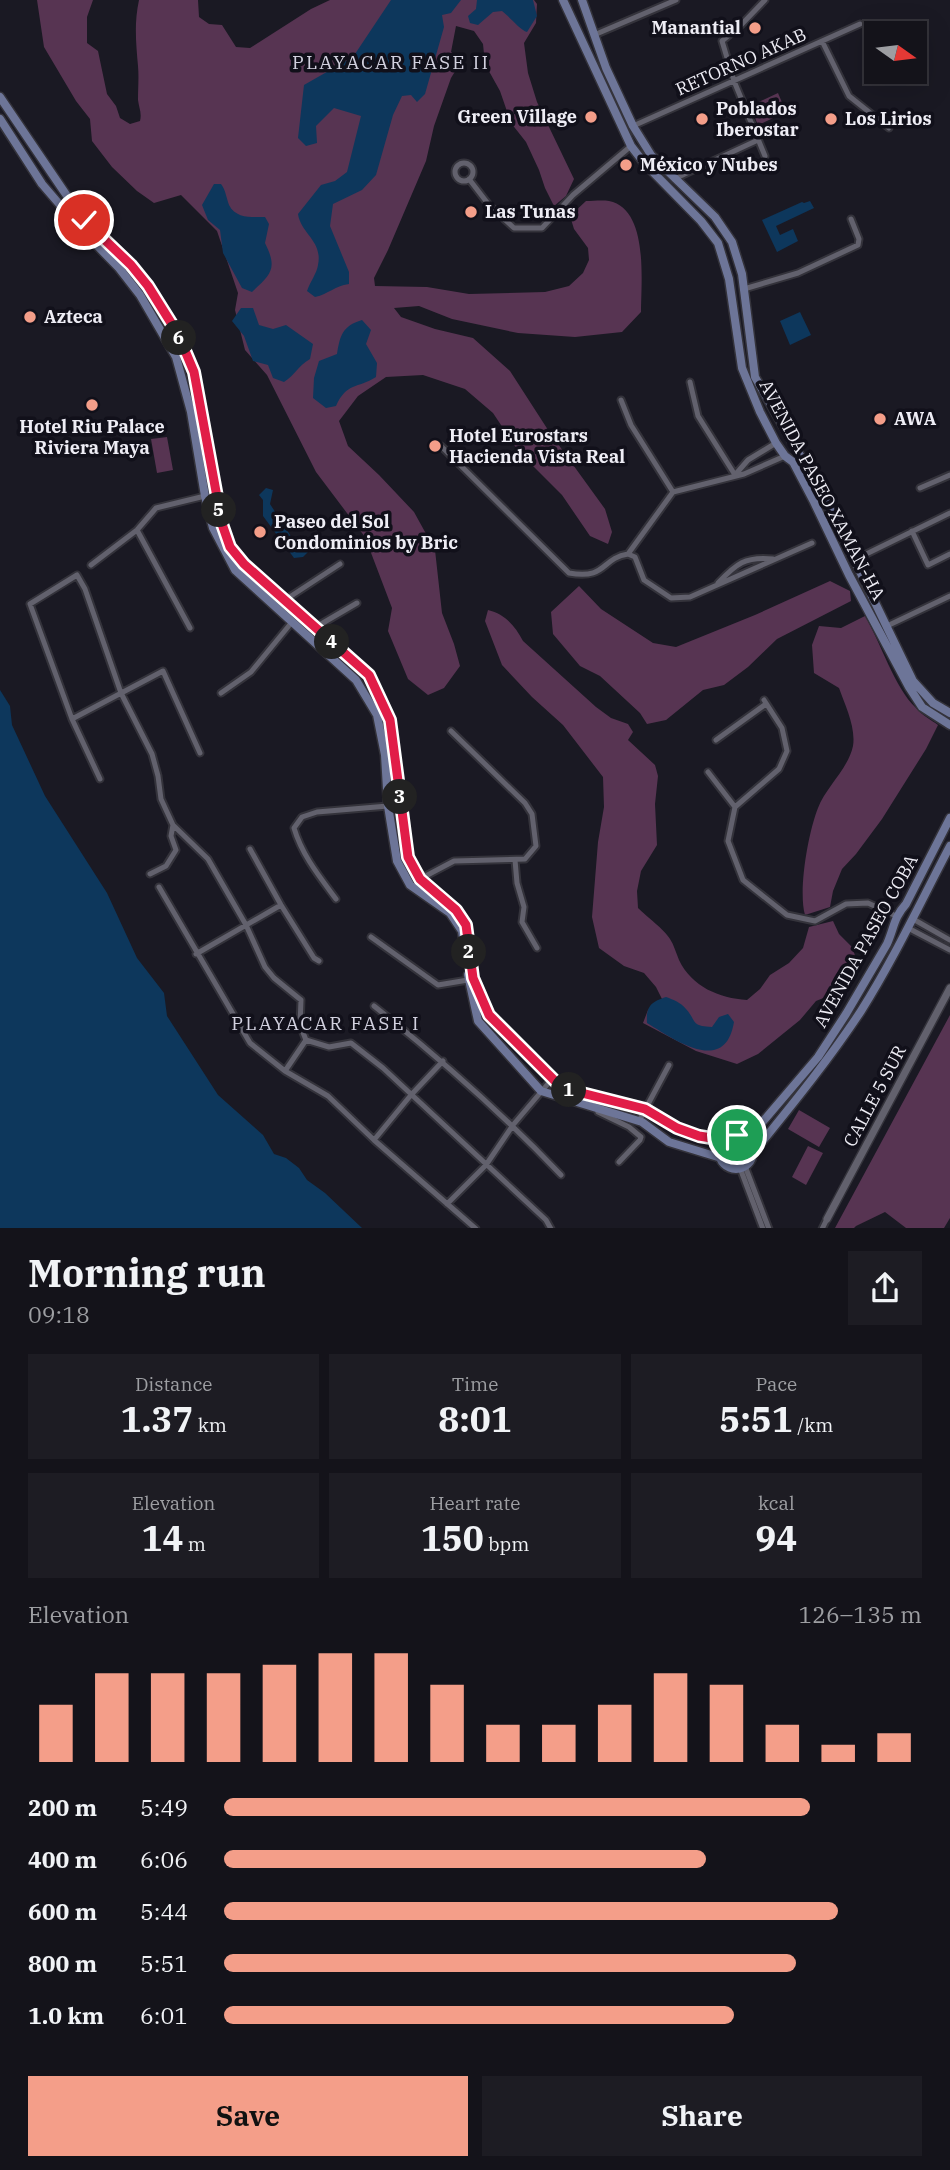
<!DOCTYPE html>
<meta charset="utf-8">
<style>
:root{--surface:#14131a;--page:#1d1c23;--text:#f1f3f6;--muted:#9d9ea2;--line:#333239;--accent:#f49e89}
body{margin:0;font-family:"IBM Plex Serif",serif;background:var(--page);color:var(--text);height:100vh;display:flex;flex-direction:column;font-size:26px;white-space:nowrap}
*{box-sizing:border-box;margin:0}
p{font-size:23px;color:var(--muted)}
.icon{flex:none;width:38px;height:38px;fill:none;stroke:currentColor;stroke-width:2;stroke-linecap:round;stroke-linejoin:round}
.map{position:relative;height:1228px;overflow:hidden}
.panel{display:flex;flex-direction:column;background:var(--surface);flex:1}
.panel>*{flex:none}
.needle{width:46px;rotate:104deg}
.buttons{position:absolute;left:864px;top:21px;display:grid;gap:14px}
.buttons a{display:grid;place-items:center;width:63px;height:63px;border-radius:0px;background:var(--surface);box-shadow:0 7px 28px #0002,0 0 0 2px var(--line);font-size:35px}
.pin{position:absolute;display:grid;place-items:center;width:60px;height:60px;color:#fff;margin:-30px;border:4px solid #fff;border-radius:50%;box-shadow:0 2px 7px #0007}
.km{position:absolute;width:35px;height:35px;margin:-18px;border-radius:50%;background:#222;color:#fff;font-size:19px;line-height:35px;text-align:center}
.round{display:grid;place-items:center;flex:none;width:74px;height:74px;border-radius:0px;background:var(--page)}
.summary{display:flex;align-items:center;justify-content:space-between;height:119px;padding:0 28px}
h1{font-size:38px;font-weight:700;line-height:52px}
.metrics{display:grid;grid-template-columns:repeat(3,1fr);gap:10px;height:119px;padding:7px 28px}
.metrics div{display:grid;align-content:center;border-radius:0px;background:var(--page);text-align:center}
.metrics b{font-size:35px;font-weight:700}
.metrics small{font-size:19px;font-weight:400}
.metrics p{font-size:19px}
.chart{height:196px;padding:14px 28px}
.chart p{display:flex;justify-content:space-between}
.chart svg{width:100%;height:126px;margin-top:7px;stroke:var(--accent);stroke-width:6}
.primary-button{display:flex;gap:14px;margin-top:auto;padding:14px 28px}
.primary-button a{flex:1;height:80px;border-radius:0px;background:var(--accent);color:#111;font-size:28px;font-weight:700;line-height:80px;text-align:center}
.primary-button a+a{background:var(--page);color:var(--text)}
ul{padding:0 28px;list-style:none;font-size:23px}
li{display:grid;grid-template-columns:112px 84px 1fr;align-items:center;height:52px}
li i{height:18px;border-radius:9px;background:var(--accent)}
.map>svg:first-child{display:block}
.green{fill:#573452}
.water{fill:#0d375c}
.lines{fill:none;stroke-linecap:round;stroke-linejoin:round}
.minor-casing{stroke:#34333b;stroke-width:9}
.tertiary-casing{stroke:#34333b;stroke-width:10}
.secondary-casing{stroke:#34333b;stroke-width:11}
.minor{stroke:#62616d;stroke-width:5}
.tertiary{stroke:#62616d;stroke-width:7}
.secondary{stroke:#6d7598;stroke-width:8}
.route-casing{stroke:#fff;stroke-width:14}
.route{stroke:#e11d48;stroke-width:9}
.poi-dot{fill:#f49e89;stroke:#11101a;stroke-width:2.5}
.labels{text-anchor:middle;stroke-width:7;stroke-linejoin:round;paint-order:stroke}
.poi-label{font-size:18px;font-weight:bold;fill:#eeedf5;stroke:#11101a;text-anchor:start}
.street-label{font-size:18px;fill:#eeedf5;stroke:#11101a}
.neighbourhood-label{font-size:19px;letter-spacing:2px;fill:#d2d1df;stroke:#11101a}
</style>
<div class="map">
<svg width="950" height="1229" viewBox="0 0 950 1229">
<rect width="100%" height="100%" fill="#1a1923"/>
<path class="green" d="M 37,0 L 93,0 L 87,17 L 87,43 L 98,51 L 107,94 L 116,106 L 120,118 L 130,124 L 140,121 C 142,113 139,108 138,100 C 138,88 139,77 138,66 C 136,43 134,23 139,0 L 198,0 L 199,17 L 209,24 L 222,25 L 236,47 L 250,48 L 311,9 L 330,0 L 534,0 L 537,4 L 536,23 L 524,43 L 528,73 L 537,102 L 574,179 L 566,196 L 554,206 L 545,188 L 539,170 L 526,142 L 511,123 L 500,91 L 485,64 L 483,44 L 474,31 L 456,26 L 451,52 L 462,60 L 451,78 L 434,126 L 426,161 L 388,250 L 374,278 L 375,286 L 427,287 L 469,294 L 545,292 L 569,286 L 583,273 L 589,260 L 588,248 L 574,229 L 570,216 L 586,201 C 593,201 602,200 609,201 C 649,209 641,282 641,312 L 622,332 L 575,337 L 518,333 L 452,319 L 419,306 L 394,308 L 401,317 L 435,329 L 473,338 L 510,371 L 550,433 L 605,509 L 612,532 L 608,544 L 590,536 L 562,495 L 519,452 L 493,413 L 465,389 L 423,375 L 386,377 L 358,396 L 339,421 L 348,446 L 379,475 L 414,512 L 435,550 L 442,613 L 454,644 L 460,666 L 444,688 L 428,695 L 408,679 L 388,631 L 392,608 L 365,537 L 316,472 L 267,375 L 245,350 L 235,310 L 238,293 L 217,231 L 181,195 L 154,203 L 137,191 L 112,167 L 92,141 L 90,119 L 76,101 L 44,47 Z
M 778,93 L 786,112 L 758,125 L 750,106 Z
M 167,437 L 173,470 L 157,473 L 151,439 Z
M 830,581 L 850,591 L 851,601 L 777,639 L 748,667 L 724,685 L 703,690 L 666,720 L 647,724 L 640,713 L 600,676 L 580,666 L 553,634 L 551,612 L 579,586 L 601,609 L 653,643 L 676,647 L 755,615 Z
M 488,610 C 505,614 515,626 523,641 L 596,707 L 611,718 L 628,724 L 633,732 L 628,740 L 655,765 L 658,776 L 655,804 L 657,845 L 641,871 L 637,891 L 638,908 C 646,916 665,930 670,939 C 674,945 676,953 679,960 C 692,987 719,998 747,1000 L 760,989 L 770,975 L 789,963 L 803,948 L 809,927 L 833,921 L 839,934 L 852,947 L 858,964 L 852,978 L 843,990 L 816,1001 L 800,1020 L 758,1054 L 737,1064 L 696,1051 L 643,1023 L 648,1010 L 662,999 L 656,987 L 644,973 L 624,966 L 599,948 L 592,917 L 598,842 L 604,807 L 603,777 L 563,725 L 532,697 L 502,665 L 485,621 Z
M 865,616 C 881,643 894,687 916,708 C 922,715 931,720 938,725 L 926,749 L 882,819 L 856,854 L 842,869 L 833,891 L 830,907 L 805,915 C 798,891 808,833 818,808 C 826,787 848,769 853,746 C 856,727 845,705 839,688 L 814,673 L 812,645 L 819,626 L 841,628 Z
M 950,1015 L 950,1218 L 944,1228 L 906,1228 L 885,1212 L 856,1226 L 854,1228 L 835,1228 Z
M 799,1110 L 830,1128 L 819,1147 L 788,1129 Z
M 808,1146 L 823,1153 L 806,1185 L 792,1177 Z"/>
<path class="water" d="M 391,0 L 461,0 L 451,13 L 442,15 L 444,27 L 425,94 L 417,102 L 411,95 L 402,96 L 393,115 L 376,175 L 362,190 L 333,204 L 330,226 L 349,272 L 349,284 C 334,286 329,294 315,297 L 307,291 C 310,282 317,273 318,265 C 323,241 301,234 298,214 L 321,185 L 335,181 L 347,172 L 361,116 L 334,108 L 316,126 L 317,143 L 306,146 L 298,138 L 304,85 L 353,57 Z
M 477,0 L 533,0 L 537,16 L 527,32 C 520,30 509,16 502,11 L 493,12 L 478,25 L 470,23 L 468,16 L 476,9 Z
M 214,184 L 221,184 C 226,191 226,197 229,205 C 236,219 252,217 265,217 L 269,224 L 265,243 C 278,269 271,274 252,292 L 242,288 L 223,253 L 220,230 L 208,220 L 202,205 Z
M 810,201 L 814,208 L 776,226 L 780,235 L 793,229 L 798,241 L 777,252 L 762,220 L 802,202 L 804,203 Z
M 241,308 L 253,308 L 259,325 L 273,329 L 286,325 L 313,344 L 310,359 C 298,366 295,375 284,382 L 273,378 L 268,365 L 253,361 L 244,336 L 232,321 Z
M 800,312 L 811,335 L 790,345 L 780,321 Z
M 362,320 L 371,330 L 366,344 L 377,363 L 376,377 C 357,389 347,382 336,406 L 326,408 L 313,398 L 314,378 L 319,361 L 337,354 C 340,336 342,326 362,320 Z
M 266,488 L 273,490 L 270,504 L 292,538 L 305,540 L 311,549 L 303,557 L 294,558 L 263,516 L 263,500 L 259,495 Z
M 0,690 L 10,706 L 12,725 L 45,796 L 107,893 L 137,958 L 164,993 L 167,1016 L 218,1095 L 263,1135 L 274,1154 L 286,1158 L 299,1168 L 307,1180 L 325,1193 L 362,1228 L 0,1228 Z
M 666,997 C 674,1000 680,1002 686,1009 C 697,1021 690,1026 712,1027 L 719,1017 L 728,1014 L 734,1022 C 725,1076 675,1040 647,1023 C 646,1006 651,1002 666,997 Z"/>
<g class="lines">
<g class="minor-casing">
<path id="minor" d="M 765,0 L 742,24 L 722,41 L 734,81 L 765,156
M 594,35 L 676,0
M 822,41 L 849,96 L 889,128
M 633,126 L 860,24
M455 172a9 9 0 1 1 18 0a9 9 0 1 1-18 0Z
M 469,179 L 489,205 L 514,228 L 542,228 L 573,195 L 631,146
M 674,179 L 758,140
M 744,289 L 798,273 L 858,245 L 859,239 L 851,219
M 690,382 L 698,416 L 735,475
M 621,400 L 631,425 L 673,492
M 441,446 L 569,573 C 607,580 601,558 628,554
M 735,475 L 748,460 L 776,443
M 920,488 L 950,475
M 137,530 L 190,628
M 912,531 L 928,565 L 950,554
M 628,554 L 635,557 L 644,580 L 671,598 L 690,597 L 812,543
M 628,554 L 673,492 L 744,474 L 785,456
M 854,560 L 950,513
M 91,565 L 137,530 L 156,508 L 205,496
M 718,583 C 736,564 745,556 773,559
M 285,600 L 340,564
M 887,626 L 950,596
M 316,627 L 357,603
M 221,693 L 251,672 L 292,622
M 764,700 L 782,728 L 787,751 L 779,769 L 735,807 L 728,841 L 743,880 L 787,915 L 815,921 L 846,904 L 868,903 L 896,916
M 72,719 L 163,671 L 200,753
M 716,740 L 766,704
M 708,772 L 735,807
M 100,779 L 72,719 L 30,604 L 77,575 L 85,589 L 121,693 L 152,754 L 158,776 L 161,799 L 173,825 L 208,859 L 246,925 L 265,967 L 274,978 L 301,1000 L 300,1025 L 306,1040 L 329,1047 L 351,1043 L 383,1068 L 546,1220 L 551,1229
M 250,849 L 281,905 L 314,958 L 319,961
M 515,860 L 517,883 L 524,907 L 522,922 L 537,948
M 150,874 L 166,866 L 176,850 L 171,836 L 173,825
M 420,879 L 454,861 L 525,859 L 536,846 L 532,814 L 525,803 L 451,731
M 159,887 L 250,1043 L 285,1071 L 328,1096 L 374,1140 L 476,1229
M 336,899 C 319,876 302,855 294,828 L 302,817 L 317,812 L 388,806
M 913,919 L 950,940
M 908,928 L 950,950
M 371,937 L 438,985 L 468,980
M 196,954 L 281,905
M 374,1006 C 442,1060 501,1112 561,1175
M 285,1071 L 306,1040
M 598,1112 L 629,1127 L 641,1137 L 640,1140 L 619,1162
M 639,1121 L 669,1065
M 374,1140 L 411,1095 L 443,1061
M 745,1166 L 769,1229
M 740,1168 L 763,1229
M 447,1204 L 486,1165 L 513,1125 L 552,1079
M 822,1229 L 827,1219"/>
</g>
<g class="tertiary-casing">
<path id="tertiary" d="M 827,1219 L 950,988"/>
</g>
<g class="secondary-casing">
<path id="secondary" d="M 563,0 L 631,146 L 645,164 L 701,221 L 718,243 L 729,279 L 742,368 L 760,412 L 776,443 L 785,456 L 793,462 L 814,502 L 849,575 L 909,687 L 922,707 L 950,725
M 582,0 L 606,68 L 633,126 L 651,155 L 715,217 L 732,242 L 742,274 L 755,377 L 824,497 L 913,681 L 933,703 L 950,713
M 0,97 L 84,221 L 131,265 L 148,286 L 178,333 L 194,372 L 222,524 L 230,547 L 244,564 L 369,675 L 390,720 L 408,857 L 420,879 L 456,910 L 466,925 L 473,978 L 489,1015 L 562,1088 L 645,1109 L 677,1128 L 699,1136 L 724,1140
M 0,119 L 42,184 L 79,227 L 119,268 L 140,295 L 176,357 L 191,412 L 205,496 L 213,528 L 235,570 L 356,680 L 377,715 L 385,755 L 388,806 L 397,861 L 410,885 L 450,913 L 462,931 L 463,938
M 468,975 L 478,1021 L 541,1091 L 642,1122 L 669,1142 L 721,1158
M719 1152a17 17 0 1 1 34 0a17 17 0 1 1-34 0Z
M 748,1139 L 818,1057 L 846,1014 L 887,944 C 894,928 894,917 906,904 L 950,818
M 753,1153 C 791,1106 828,1061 861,1011 C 894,959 921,901 950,846"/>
</g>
<use href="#minor" class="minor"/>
<use href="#tertiary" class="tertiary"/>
<use href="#secondary" class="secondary"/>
</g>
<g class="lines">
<g class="route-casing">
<path id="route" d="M 84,220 L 131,265 L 148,286 L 178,334 L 194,372 L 222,524 L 230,547 L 244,564 L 369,675 L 390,720 L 408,857 L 420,879 L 456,910 L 466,925 L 473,978 L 489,1015 L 562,1088 L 645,1109 L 677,1128 L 699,1136 L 724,1140 L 737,1135"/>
</g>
<use href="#route" class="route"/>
</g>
<g class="poi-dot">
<circle cx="755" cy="28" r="7"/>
<circle cx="591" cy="117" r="7"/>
<circle cx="702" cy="119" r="7"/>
<circle cx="831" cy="119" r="7"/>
<circle cx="626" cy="165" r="7"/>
<circle cx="471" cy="212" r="7"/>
<circle cx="30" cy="317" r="7"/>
<circle cx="92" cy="405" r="7"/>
<circle cx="880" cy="419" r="7"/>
<circle cx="435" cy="446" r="7"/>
<circle cx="260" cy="532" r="7"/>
</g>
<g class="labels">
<g class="poi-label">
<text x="741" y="34" text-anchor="end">Manantial</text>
<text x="716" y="115">Poblados<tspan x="716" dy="21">Iberostar</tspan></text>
<text x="577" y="123" text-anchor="end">Green Village</text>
<text x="845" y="125">Los Lirios</text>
<text x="640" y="171">México y Nubes</text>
<text x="485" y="218">Las Tunas</text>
<text x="44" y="323">Azteca</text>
<text x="894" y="425">AWA</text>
<text x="92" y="433" text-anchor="middle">Hotel Riu Palace<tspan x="92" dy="21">Riviera Maya</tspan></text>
<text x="449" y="442">Hotel Eurostars<tspan x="449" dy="21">Hacienda Vista Real</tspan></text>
<text x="274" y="528">Paseo del Sol<tspan x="274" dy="21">Condominios by Bric</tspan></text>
</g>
<g class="street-label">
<text transform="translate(741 62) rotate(-24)" y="6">RETORNO AKAB</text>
<text transform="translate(822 490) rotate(62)" y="6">AVENIDA PASEO XAMAN-HA</text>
<text transform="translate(866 941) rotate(-61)" y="6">AVENIDA PASEO COBA</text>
<text transform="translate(875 1096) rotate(-62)" y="6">CALLE 5 SUR</text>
</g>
<g class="neighbourhood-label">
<text x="391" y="69">PLAYACAR FASE II</text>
<text x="326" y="1030">PLAYACAR FASE I</text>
</g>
</g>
</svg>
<div class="buttons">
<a><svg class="needle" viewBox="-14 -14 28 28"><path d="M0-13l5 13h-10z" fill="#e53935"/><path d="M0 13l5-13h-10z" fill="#9d9ea2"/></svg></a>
</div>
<div class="pin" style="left:737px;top:1135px;background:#1e9e55"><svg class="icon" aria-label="arrive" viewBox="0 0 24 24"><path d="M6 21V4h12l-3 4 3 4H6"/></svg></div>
<div class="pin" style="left:84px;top:220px;background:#d93025"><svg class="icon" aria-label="check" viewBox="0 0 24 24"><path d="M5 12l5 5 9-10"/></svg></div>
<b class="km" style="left:569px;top:1090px">1</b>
<b class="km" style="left:469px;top:952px">2</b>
<b class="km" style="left:400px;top:797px">3</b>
<b class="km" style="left:332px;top:642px">4</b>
<b class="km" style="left:219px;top:510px">5</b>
<b class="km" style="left:179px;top:338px">6</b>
</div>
<section class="panel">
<div class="summary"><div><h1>Morning run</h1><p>09:18</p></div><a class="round"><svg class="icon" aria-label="share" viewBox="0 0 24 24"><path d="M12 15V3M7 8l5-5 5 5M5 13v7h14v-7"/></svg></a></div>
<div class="metrics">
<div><p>Distance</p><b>1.37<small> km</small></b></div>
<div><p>Time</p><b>8:01</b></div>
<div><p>Pace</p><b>5:51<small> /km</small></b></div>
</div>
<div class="metrics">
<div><p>Elevation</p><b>14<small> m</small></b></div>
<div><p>Heart rate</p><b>150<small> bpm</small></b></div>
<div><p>kcal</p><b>94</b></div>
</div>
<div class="chart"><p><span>Elevation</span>126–135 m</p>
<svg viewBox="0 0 160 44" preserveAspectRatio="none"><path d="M5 44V24M15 44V13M25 44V13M35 44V13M45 44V10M55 44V6M65 44V6M75 44V17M85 44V31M95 44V31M105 44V24M115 44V13M125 44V17M135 44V31M145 44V38M155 44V34"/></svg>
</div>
<ul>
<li><b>200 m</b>5:49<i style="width:84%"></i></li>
<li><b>400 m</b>6:06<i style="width:69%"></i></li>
<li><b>600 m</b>5:44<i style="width:88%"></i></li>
<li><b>800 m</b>5:51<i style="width:82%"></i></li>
<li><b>1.0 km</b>6:01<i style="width:73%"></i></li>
</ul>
<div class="primary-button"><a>Save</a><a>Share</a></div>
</section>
